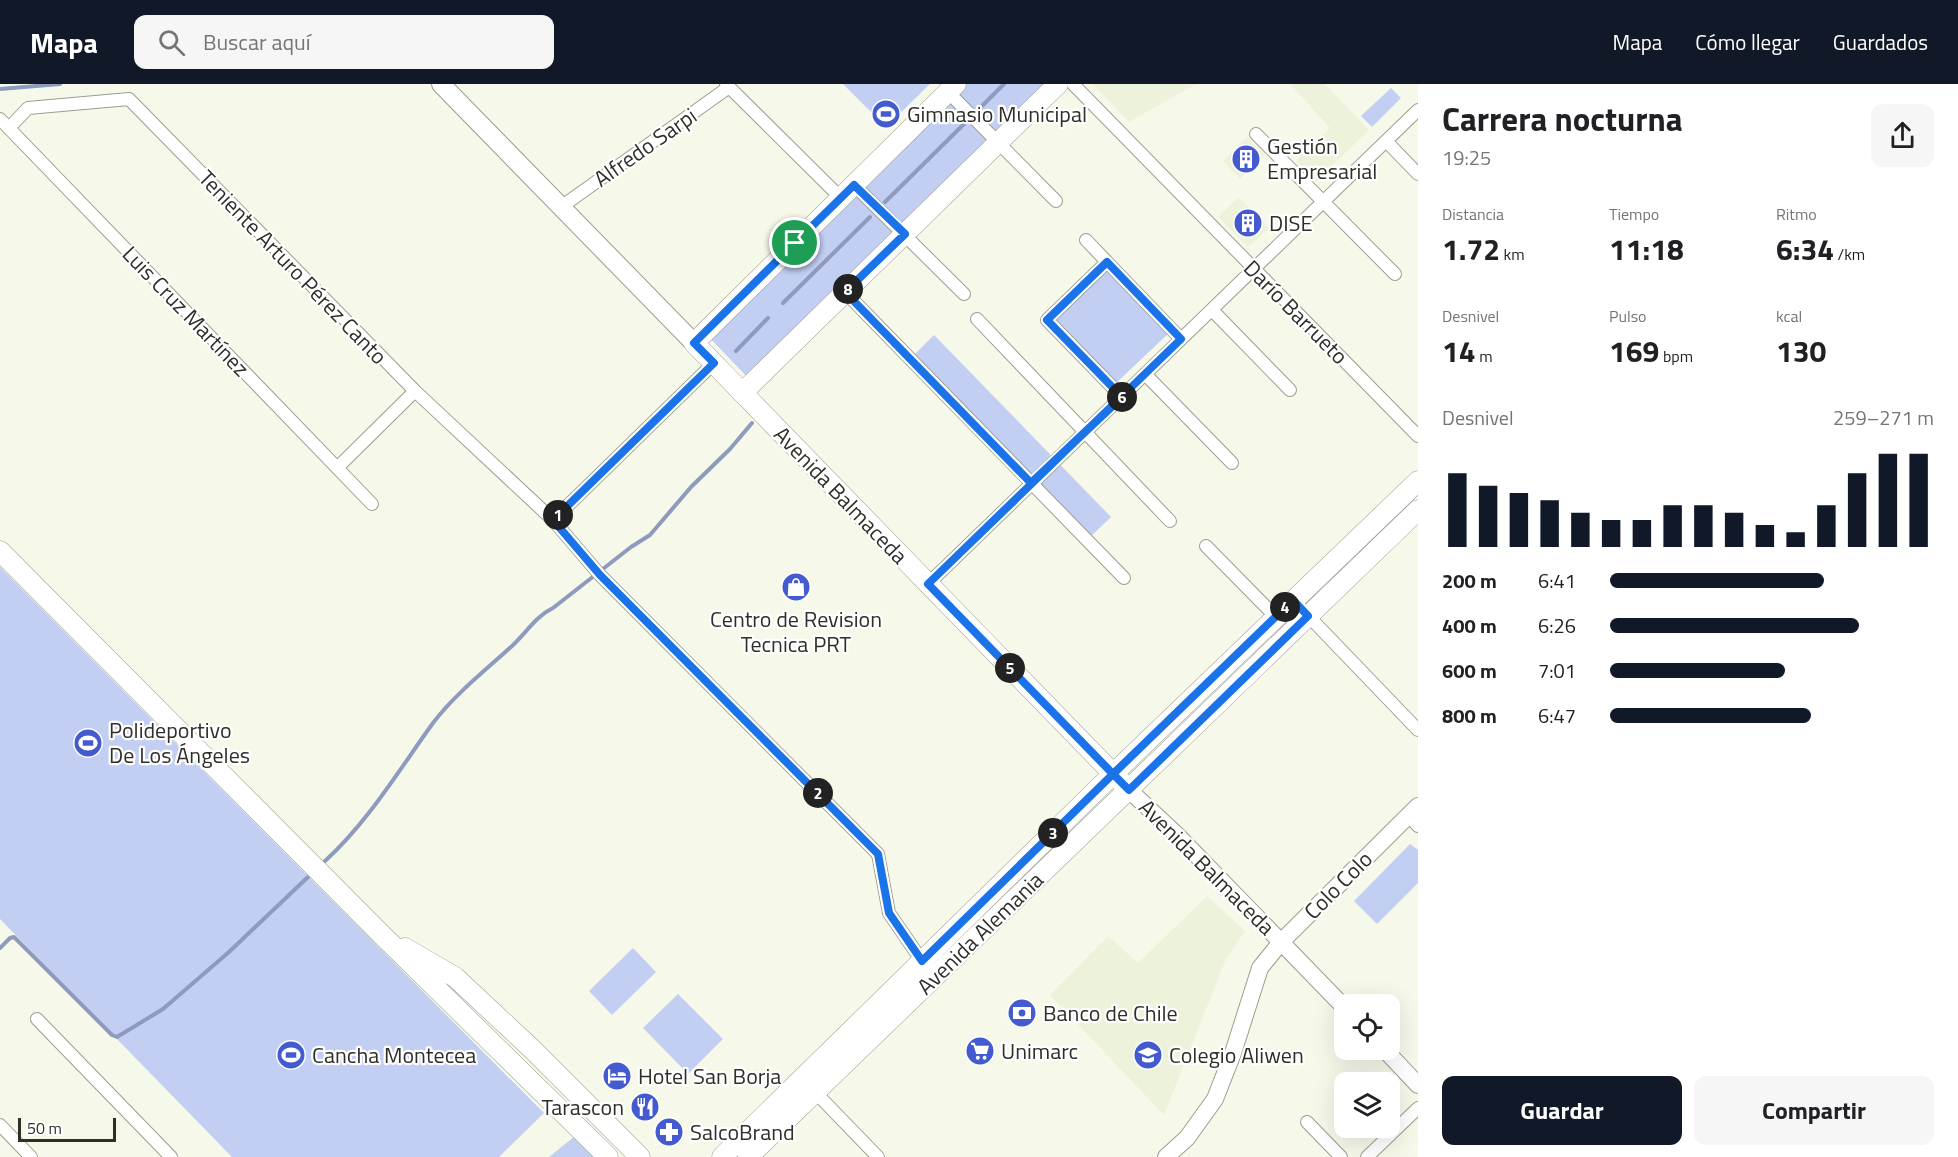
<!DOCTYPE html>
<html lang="es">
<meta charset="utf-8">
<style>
:root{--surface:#fff;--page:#f6f6f6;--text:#202124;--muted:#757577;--accent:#111827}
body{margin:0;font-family:"Titillium Web",sans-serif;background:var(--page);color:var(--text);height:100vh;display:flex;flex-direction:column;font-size:22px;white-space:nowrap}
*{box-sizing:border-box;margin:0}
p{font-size:20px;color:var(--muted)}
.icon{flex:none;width:33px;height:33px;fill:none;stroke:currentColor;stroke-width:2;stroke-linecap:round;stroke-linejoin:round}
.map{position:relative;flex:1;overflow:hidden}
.details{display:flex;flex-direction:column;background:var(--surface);width:540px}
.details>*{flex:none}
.tools{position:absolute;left:1334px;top:910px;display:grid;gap:12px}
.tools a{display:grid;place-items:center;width:66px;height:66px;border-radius:12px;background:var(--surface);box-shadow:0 6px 24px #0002;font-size:30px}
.scale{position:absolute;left:18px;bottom:15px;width:98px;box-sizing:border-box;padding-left:6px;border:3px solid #2e2f29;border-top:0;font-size:16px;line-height:21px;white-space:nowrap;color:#2e2f29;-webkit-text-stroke:4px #fff;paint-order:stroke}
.pin{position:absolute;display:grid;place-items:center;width:51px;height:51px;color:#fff;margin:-26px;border:3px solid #fff;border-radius:50%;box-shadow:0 2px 6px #0007}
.km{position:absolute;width:30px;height:30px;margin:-15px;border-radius:50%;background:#222;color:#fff;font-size:16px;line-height:30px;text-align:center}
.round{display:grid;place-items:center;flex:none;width:63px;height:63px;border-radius:12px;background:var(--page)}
.summary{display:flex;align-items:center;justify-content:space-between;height:102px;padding:0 24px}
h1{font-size:33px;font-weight:700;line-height:45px}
.stats{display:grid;grid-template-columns:repeat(3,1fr);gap:9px;height:102px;padding:6px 24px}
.stats div{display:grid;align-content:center}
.stats b{font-size:30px;font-weight:700}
.stats small{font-size:16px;font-weight:400}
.stats p{font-size:16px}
.chart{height:168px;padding:12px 24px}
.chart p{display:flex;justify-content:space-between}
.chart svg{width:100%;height:108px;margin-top:6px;stroke:var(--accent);stroke-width:6}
.action{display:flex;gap:12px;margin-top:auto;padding:12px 24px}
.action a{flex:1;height:69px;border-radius:12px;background:var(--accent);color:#fff;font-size:24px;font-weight:700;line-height:69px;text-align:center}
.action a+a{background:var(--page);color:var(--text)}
ul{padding:0 24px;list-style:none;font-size:20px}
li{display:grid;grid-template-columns:96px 72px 1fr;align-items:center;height:45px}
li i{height:15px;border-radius:8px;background:var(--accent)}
header{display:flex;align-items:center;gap:36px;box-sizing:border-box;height:84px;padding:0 30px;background:var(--accent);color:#fff}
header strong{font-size:28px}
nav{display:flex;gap:33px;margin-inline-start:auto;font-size:21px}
.search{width:420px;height:54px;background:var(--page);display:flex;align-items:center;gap:15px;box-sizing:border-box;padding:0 21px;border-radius:12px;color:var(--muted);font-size:22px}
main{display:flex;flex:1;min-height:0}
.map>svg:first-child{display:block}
.built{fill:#edf2db}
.green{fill:#c2cff3}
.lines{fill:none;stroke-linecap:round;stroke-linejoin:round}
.stream{stroke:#8e9abe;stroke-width:4}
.minor-casing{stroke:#9b9e90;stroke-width:14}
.tertiary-casing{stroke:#9b9e90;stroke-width:18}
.secondary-casing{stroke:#9b9e90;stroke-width:20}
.primary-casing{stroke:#9b9e90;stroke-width:21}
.minor{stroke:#fff;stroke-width:12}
.tertiary{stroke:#fff;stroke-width:16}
.secondary{stroke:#fff;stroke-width:18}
.primary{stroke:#fff;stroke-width:20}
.route-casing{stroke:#fff;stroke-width:12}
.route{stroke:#1a73e8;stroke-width:8}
.labels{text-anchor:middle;stroke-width:4.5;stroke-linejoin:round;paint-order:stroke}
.poi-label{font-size:22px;fill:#2e2f29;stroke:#fff;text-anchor:start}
.street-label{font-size:22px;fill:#2e2f29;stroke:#fff}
</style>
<header>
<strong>Mapa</strong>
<div class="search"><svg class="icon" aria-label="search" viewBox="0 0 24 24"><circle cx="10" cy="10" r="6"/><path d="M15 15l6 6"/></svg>Buscar aquí</div>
<nav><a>Mapa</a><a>Cómo llegar</a><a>Guardados</a></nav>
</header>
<main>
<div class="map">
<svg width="1418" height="1073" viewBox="0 0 1418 1073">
<rect width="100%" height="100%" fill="#f6f9ea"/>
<path class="built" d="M 1092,0 L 1196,0 L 1129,38 Z
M 1290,0 L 1325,0 L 1369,46 L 1316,97 L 1296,76 L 1330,44 Z
M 1247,53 L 1265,71 L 1240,95 L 1223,77 Z
M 1239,113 L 1269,144 L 1248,163 L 1218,133 Z
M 1207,812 L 1245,847 L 1226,875 L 1164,1031 L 1050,911 L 1108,852 L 1138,879 Z"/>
<path class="green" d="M 843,0 L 930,0 L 886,43 Z
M 959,0 L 1049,0 L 751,297 L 706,250 Z
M 1391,4 L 1401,14 L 1372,43 L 1361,32 Z
M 1108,186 L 1168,250 L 1116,299 L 1056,238 L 1057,232 L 1103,187 Z
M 934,251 L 1111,433 L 1090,453 L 915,270 Z
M 0,483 L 544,1029 L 499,1073 L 232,1073 L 0,835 Z
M 1410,760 L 1418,766 L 1418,799 L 1377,840 L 1354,817 Z
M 633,864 L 656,888 L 612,931 L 589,907 Z
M 678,910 L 723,955 L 688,990 L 643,944 Z
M 575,1052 L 596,1073 L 549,1073 Z"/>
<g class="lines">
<path class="stream" d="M 0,5 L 60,0
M 980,24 L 1004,0
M 885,118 L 965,39
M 783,219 L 870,133
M 736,267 L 768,234
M 325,777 C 368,738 399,686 433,639 C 455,610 486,586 512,562 C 526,549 536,532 553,524 L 631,463 L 650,451 L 691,403 L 730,365 L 752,339
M 0,864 L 10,854 L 14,853 L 112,951 L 117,953 L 163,925 L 229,868 L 308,793"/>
<g class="minor-casing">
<path id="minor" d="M 726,0 L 841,114
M 1073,0 L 1418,352
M 948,8 L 1056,117
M 0,35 L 372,420
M 9,44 L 28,24 L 129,15 L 415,307 L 553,436 L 600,491 L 878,770 L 889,829 L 922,877
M 1256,50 L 1395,190
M 1386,57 L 1418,90
M 854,101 L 964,210
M 561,123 L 729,3
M 1086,156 L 1181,255
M 1107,178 L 1047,236 L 1122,313
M 845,208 L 1124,494
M 1212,226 L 1290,306
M 977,235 L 1170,437
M 1145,290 L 1232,379
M 338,383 L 415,307
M 553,436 L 714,279
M 1206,462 L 1276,533
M 928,500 L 1418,26
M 1293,516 L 1418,646
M 1408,731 L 1418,742
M 37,935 L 171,1073
M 815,1008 L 878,1073
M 1307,1038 L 1341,1073
M 0,1041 L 31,1073
M 1367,1073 L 1418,1024"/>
</g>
<g class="tertiary-casing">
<path id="tertiary" d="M 1129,706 L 1177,751 L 1344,923
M 1385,966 L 1418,1001
M 1166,1073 L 1187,1054 L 1215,1015 L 1233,969 L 1260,884 L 1281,858 L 1418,722"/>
</g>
<g class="secondary-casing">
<path id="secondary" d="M 441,0 L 694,259"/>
</g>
<g class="primary-casing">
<path id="primary" d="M 956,0 L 694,259 L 1129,706
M 742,309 L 1058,0
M 0,467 L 382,851 L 608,1073
M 405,864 L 455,893 L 531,964 L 640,1073
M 722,1073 L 1113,690 L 1418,397
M 748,1073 L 1418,426"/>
</g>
<use href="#minor" class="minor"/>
<use href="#tertiary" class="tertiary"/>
<use href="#secondary" class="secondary"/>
<use href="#primary" class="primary"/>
</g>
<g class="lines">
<g class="route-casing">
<path id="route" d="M 795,159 L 694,259 L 714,279 L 553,436 L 600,491 L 878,770 L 889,829 L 922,877 L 1113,690 L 1129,706 L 1308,532 L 1293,516 L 1113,690 L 928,500 C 1012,418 1097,337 1181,255 L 1107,178 L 1047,236 L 1122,313 L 1031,399 L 845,208 L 905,150 L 854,101 L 795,159"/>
</g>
<use href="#route" class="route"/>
</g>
<defs>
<g id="stadium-disc" transform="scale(1.5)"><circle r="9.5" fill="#445bcf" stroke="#fff"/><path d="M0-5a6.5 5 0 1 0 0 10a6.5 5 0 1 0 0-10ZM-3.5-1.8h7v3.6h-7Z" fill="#fff"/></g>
<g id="building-disc" transform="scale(1.5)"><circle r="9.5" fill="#445bcf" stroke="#fff"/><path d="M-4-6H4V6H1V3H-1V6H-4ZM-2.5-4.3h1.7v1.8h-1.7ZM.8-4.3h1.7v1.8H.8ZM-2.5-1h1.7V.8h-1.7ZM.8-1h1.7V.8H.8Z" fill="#fff"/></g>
<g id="shop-disc" transform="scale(1.5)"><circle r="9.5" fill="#445bcf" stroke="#fff"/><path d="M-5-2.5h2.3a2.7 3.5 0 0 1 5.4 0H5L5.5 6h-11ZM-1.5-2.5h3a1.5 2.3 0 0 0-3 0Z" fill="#fff"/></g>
<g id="bank-disc" transform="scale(1.5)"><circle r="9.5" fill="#445bcf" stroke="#fff"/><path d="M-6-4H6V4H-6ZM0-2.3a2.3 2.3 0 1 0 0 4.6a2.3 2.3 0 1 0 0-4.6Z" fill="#fff"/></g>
<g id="supermarket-disc" transform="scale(1.5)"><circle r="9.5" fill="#445bcf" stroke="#fff"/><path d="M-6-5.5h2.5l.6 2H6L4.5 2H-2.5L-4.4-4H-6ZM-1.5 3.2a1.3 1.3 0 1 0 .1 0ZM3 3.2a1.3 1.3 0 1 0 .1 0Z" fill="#fff"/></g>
<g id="school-disc" transform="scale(1.5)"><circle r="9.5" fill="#445bcf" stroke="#fff"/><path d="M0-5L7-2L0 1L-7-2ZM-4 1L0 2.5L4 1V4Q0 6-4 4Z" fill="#fff"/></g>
<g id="hotel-disc" transform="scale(1.5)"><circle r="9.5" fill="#445bcf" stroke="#fff"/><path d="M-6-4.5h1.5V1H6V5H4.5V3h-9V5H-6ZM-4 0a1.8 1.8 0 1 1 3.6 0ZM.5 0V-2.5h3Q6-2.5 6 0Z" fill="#fff"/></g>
<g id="restaurant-disc" transform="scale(1.5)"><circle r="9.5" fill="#445bcf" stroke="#fff"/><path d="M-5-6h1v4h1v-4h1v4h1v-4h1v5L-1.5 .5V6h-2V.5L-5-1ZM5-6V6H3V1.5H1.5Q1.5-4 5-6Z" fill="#fff"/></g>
<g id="pharmacy-disc" transform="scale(1.5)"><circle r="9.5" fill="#445bcf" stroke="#fff"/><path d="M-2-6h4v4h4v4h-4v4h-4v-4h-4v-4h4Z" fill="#fff"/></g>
</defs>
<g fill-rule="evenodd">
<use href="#stadium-disc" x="886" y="30"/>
<use href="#building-disc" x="1246" y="75"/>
<use href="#building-disc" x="1248" y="139"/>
<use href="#shop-disc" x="796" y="503"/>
<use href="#stadium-disc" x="88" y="659"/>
<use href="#bank-disc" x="1022" y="929"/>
<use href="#supermarket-disc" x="980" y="967"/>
<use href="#stadium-disc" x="291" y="971"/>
<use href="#school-disc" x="1148" y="971"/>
<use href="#hotel-disc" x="617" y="992"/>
<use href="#restaurant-disc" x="645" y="1023"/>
<use href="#pharmacy-disc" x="669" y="1048"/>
</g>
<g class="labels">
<g class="poi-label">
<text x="907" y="38">Gimnasio Municipal</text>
<text x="1267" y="70">Gestión<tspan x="1267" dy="25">Empresarial</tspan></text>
<text x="1269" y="147">DISE</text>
<text x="796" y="543" text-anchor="middle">Centro de Revision<tspan x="796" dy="25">Tecnica PRT</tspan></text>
<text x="109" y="654">Polideportivo<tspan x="109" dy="25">De Los Ángeles</tspan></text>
<text x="1043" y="937">Banco de Chile</text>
<text x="1001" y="975">Unimarc</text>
<text x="312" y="979">Cancha Montecea</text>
<text x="1169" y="979">Colegio Aliwen</text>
<text x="638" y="1000">Hotel San Borja</text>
<text x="624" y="1031" text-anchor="end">Tarascon</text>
<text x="690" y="1056">SalcoBrand</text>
</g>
<g class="street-label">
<text transform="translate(645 63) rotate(-35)" y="8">Alfredo Sarpi</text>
<text transform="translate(293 183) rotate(46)" y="8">Teniente Arturo Pérez Canto</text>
<text transform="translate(186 227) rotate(46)" y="8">Luis Cruz Martínez</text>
<text transform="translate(1296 228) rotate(45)" y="8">Darío Barrueto</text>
<text transform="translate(841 411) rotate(46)" y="8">Avenida Balmaceda</text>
<text transform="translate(1207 783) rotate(45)" y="8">Avenida Balmaceda</text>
<text transform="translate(1338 801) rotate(-45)" y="8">Colo Colo</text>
<text transform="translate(980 849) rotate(-44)" y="8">Avenida Alemania</text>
</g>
</g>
</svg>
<div class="tools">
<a><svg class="icon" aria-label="locate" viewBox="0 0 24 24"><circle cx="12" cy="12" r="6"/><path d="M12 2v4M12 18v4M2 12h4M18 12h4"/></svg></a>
<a><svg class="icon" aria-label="layers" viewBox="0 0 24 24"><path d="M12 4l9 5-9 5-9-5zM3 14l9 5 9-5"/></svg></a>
</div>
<div class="scale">50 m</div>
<div class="pin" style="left:795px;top:159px;background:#1e9e55"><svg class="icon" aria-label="arrive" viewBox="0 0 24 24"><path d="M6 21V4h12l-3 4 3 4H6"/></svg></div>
<b class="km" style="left:558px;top:431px">1</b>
<b class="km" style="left:818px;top:709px">2</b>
<b class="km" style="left:1053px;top:749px">3</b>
<b class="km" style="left:1285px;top:523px">4</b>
<b class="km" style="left:1010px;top:584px">5</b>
<b class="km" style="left:1122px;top:313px">6</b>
<b class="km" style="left:848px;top:205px">8</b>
</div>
<section class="details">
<div class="summary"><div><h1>Carrera nocturna</h1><p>19:25</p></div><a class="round"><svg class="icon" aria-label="share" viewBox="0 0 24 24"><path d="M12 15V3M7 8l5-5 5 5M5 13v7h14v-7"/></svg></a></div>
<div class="stats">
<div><p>Distancia</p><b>1.72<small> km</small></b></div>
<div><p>Tiempo</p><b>11:18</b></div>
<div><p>Ritmo</p><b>6:34<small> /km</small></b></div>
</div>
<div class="stats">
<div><p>Desnivel</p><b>14<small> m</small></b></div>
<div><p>Pulso</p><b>169<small> bpm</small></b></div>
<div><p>kcal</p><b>130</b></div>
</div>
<div class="chart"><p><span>Desnivel</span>259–271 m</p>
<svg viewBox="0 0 160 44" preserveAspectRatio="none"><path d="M5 44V14M15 44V19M25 44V22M35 44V25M45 44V30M55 44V33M65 44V33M75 44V27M85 44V27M95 44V30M105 44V35M115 44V38M125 44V27M135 44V14M145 44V6M155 44V6"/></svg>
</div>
<ul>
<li><b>200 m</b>6:41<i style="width:66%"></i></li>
<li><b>400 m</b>6:26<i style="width:77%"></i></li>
<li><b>600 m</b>7:01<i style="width:54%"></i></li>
<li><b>800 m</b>6:47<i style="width:62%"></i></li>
</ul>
<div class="action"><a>Guardar</a><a>Compartir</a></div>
</section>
</main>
